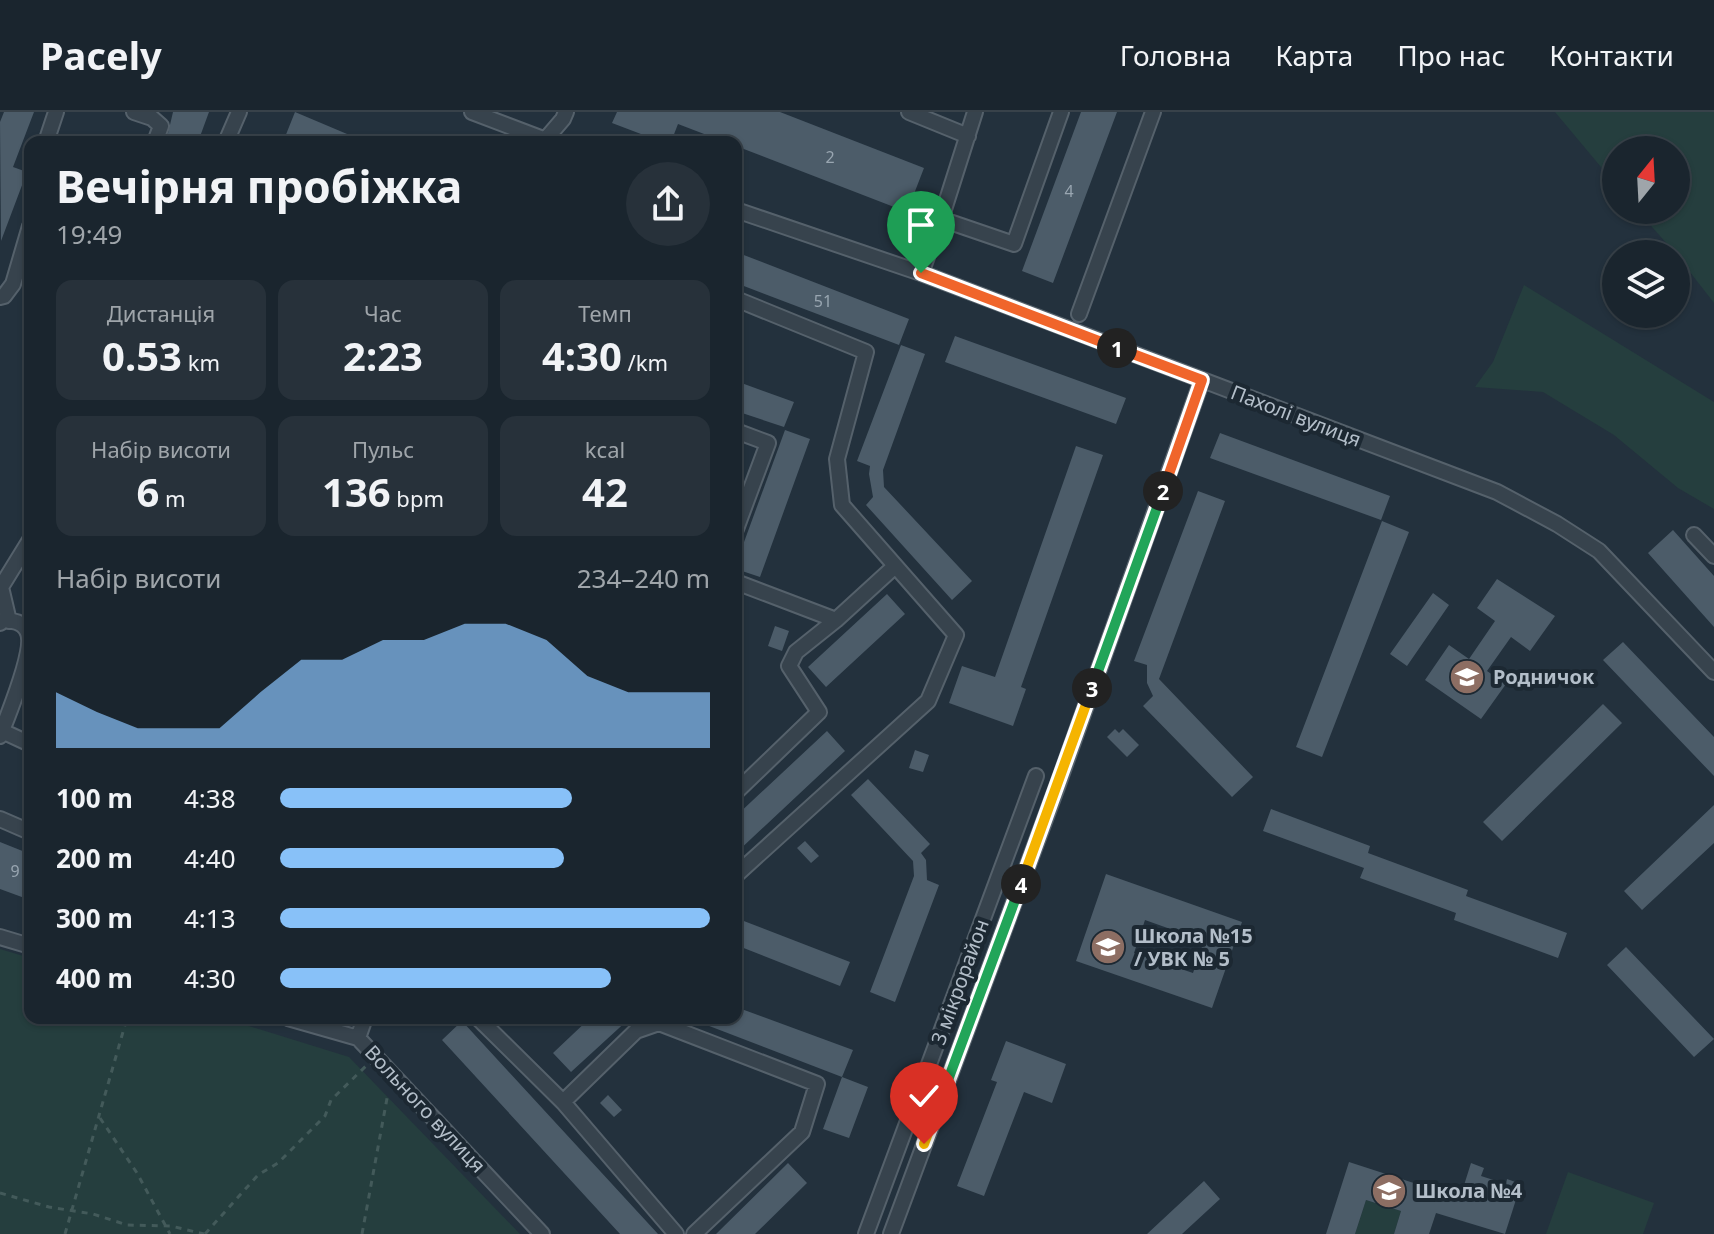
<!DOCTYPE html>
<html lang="uk">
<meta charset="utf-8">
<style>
:root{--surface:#1a252e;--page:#27313a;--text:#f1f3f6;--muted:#9fa5aa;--line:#38424a;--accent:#88c1f8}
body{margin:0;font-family:"Noto Sans",sans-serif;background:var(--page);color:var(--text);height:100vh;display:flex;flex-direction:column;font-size:30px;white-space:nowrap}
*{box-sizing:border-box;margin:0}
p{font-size:26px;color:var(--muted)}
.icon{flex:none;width:44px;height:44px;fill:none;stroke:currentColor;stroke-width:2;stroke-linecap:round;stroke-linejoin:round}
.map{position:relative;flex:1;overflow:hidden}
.panel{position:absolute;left:24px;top:24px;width:718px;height:888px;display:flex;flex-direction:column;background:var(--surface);border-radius:16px;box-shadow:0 2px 6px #0004,0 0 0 2px var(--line)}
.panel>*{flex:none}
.needle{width:52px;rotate:18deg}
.fabs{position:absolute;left:1602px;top:24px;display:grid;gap:16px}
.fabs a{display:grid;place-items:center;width:88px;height:88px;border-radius:50%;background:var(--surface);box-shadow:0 2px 6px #0004,0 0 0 2px var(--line);font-size:40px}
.pin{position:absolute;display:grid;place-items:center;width:68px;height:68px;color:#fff;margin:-82px -34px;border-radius:50% 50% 50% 0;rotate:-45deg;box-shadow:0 0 8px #0007}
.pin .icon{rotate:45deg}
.km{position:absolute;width:40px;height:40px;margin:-20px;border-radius:50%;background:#222;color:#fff;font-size:22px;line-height:40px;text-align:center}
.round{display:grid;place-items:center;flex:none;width:84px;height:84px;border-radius:42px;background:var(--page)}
.summary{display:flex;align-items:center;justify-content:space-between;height:136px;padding:0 32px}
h1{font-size:44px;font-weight:700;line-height:60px}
.stats{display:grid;grid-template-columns:repeat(3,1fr);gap:12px;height:136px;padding:8px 32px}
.stats div{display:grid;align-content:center;border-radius:16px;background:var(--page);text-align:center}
.stats b{font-size:40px;font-weight:700}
.stats small{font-size:22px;font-weight:400}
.stats p{font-size:22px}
.chart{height:224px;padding:16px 32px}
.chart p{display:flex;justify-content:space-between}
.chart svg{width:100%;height:144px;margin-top:8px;fill:var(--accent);opacity:.7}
ul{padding:0 32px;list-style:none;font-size:26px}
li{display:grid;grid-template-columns:128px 96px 1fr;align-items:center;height:60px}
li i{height:20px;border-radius:10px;background:var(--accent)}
header{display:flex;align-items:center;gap:48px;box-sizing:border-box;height:112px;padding:0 40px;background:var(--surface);border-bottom:2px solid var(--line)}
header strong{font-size:38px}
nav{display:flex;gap:44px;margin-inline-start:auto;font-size:28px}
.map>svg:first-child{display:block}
.green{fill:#253e3e}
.building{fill:#4c5c69;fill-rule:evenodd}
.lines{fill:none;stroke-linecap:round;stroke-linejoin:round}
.minor-casing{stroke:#55616b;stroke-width:18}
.path{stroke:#435a5a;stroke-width:3;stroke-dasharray:6 6;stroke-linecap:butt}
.minor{stroke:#37434d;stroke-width:14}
.split-1-casing{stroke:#fff;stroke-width:16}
.split-2-casing{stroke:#fff;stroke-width:16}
.split-3-casing{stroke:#fff;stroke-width:16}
.split-4-casing{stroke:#fff;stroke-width:16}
.split-5-casing{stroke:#fff;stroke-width:16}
.split-6-casing{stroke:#fff;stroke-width:16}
.split-1{stroke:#f0652b;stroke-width:10}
.split-2{stroke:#f0652b;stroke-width:10}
.split-3{stroke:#22a559;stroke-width:10}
.split-4{stroke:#f5b400;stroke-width:10}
.split-5{stroke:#22a559;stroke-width:10}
.split-6{stroke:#f5b400;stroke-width:10}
.labels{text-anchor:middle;stroke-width:8;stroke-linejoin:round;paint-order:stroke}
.number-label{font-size:16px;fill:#99a6b1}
.street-label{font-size:20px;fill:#b3bec9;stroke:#1c2832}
.poi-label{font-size:20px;font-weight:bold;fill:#b3bec9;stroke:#1c2832;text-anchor:start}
</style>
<header>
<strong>Pacely</strong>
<nav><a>Головна</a><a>Карта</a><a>Про нас</a><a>Контакти</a></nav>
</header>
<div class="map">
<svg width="1714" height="1122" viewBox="0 0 1714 1122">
<rect width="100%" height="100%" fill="#23313d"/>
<path class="green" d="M 1555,0 L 1714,0 L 1714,191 L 1676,142 L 1637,98 L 1676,98 L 1676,38 L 1616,38 L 1616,73 Z
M 1524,173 L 1714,290 L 1714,397 L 1678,376 L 1614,323 L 1543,280 L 1475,275 L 1493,250 Z
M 0,837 L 30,846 L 30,906 L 223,906 L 349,945 L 520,1122 L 0,1122 Z
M 1568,1060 L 1654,1091 L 1643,1122 L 1546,1122 Z
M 1366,1088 L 1401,1099 L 1394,1122 L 1355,1122 Z"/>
<path class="building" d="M 4,0 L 34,0 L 13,55 L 27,60 L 1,129 L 0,10 Z
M 173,0 L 209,0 L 198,30 L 166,30 Z
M 295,0 L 366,30 L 283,30 Z
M 617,0 L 780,0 L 924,56 L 907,100 L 736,34 L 736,30 L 725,30 L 678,12 L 671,30 L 662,30 L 612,11 Z
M 1081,0 L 1117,0 L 1053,171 L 1022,159 Z
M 736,140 L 909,207 L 899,233 L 736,171 Z
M 955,224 L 1126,286 L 1116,312 L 945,250 Z
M 901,233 L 925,242 L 883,358 L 884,375 L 972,469 L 952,488 L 866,393 L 873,385 L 869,362 L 870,354 L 857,349 Z
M 736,269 L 794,290 L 784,315 L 736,299 Z
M 785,318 L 810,327 L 760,465 L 736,457 L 736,452 Z
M 1220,321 L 1390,384 L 1381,408 L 1210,346 Z
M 1076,334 L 1103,343 L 1021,575 L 1026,577 L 1013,614 L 949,591 L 962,554 L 995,565 Z
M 1198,379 L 1225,389 L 1159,567 L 1253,665 L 1232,685 L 1143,594 L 1153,584 L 1147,571 L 1147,553 L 1134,549 Z
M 1382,409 L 1409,420 L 1322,645 L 1296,635 Z
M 1673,418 L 1714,464 L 1714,515 L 1648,441 Z
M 1497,467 L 1555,504 L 1530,539 L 1511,525 L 1487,559 L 1506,572 L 1481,607 L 1425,568 L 1449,533 L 1469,547 L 1495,509 L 1477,496 Z
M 1433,481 L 1449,493 L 1407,554 L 1390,542 Z
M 887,482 L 905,502 L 826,575 L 808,555 Z
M 775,514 L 789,519 L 782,539 L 768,534 Z
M 1623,530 L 1714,625 L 1714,664 L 1603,548 Z
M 1603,592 L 1622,611 L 1502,729 L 1483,710 Z
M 1115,617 L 1119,621 L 1123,617 L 1139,633 L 1127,645 L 1107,625 Z
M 827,619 L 845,639 L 736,741 L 736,704 Z
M 915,638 L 929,643 L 923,660 L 909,656 Z
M 868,667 L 930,732 L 921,741 L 926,748 L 927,768 L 939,773 L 895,890 L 870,880 L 914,764 L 913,749 L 851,683 Z
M 1714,693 L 1714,731 L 1642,798 L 1624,779 Z
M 1271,697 L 1370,734 L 1368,741 L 1468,778 L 1466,784 L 1567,821 L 1558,846 L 1454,808 L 1456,801 L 1360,766 L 1364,756 L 1263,719 Z
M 805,729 L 819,744 L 811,751 L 797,736 Z
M 0,730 L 30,742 L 30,788 L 0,777 Z
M 1106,762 L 1242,810 L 1212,896 L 1076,849 ZM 1145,808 L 1204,829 L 1193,861 L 1134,841 Z
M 736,806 L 850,850 L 840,874 L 736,833 Z
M 1626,835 L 1714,927 L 1694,945 L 1607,853 Z
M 736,895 L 853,938 L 842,965 L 691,907 L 736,906 Z
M 590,906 L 630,906 L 571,960 L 553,941 Z
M 462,909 L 658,1122 L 620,1122 L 442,928 Z
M 1006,929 L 1066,952 L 1052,991 L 1024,980 L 984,1084 L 957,1074 L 997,970 L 991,968 Z
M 842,965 L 868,975 L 849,1026 L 823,1017 Z
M 608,983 L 622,998 L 614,1005 L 600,991 Z
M 1349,1050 L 1460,1086 L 1471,1051 L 1484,1056 L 1481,1064 L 1506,1072 L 1507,1067 L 1521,1072 L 1505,1122 L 1436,1101 L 1429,1122 L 1394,1122 L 1401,1099 L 1366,1088 L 1355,1122 L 1326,1122 Z
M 788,1051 L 807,1071 L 755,1122 L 716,1122 Z
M 1204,1069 L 1220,1087 L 1182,1122 L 1147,1122 Z"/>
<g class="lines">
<g class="minor-casing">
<path id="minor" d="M 134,0 L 152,6 L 161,14 L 155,30
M 472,0 L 551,30
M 909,0 L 968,24
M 545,28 L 563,7 L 566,0
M 46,30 L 56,0
M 226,30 L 239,0
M 736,98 L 921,161 L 1497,380 L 1557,412 L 1599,439 L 1714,560
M 941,107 L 975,0
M 921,161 L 941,107 L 1014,132 L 1061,0
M 0,185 L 4,184 L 13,172 L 30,114
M 736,187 L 866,240 L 837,347 L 842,393 L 956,523 L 928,589 L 736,763
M 1079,202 L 1153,0
M 736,319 L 768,331 L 736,417
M 1694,423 L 1714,444
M 736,470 L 836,508
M 9,509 L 1,475 L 30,428
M 0,511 L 4,508 C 12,509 21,509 26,517 C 38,533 7,605 0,624
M 2,619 L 30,632
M 736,680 L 819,600 L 789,554 L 796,540 L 836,508 L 894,455
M 0,707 L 30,720
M 0,825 L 30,834
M 288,906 L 358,926 L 542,1122
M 478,906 L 563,990 L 676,1122
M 358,926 L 365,906
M 563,990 L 636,919 L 659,911 L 817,972 L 802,1020 L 694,1122
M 866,1122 L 1036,664
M 891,1122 L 1058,672 L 1202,268"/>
</g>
<path class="path" d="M 100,1006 L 137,1061 L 170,1122
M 0,1081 L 49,1095 L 93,1102 L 127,1113 L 171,1114 L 204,1122
M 65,1122 L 127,906
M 205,1122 L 258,1063 L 278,1051 L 325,1004 L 331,988 L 366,954
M 362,1122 L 388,981"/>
<use href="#minor" class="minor"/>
</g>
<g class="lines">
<g class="split-1-casing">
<path id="split-1" d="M 921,161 L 1117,236"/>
</g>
<g class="split-2-casing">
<path id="split-2" d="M 1117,236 L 1202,268 L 1163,379"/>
</g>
<g class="split-3-casing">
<path id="split-3" d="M 1092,576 L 1163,379"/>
</g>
<g class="split-4-casing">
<path id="split-4" d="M 1021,772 L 1092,576"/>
</g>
<g class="split-5-casing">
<path id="split-5" d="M 948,968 L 1021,772"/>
</g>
<g class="split-6-casing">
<path id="split-6" d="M 924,1032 L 948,968"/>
</g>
<use href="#split-1" class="split-1"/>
<use href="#split-2" class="split-2"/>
<use href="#split-3" class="split-3"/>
<use href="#split-4" class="split-4"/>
<use href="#split-5" class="split-5"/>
<use href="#split-6" class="split-6"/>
</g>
<defs>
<g id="school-disc" transform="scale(1.8)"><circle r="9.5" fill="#8d6e63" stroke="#1c2832"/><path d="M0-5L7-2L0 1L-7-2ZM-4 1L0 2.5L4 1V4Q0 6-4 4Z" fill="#fff"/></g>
</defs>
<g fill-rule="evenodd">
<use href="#school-disc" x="1467" y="565"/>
<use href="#school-disc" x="1108" y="835"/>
<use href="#school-disc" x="1389" y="1079"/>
</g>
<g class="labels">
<g class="number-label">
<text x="830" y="51">2</text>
<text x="1069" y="85">4</text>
<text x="823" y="195">51</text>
<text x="15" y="765">9</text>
</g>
<g class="street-label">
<text transform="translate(1296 304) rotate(21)" y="7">Пахолі вулиця</text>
<text transform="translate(960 870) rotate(-70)" y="7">3 мікрорайон</text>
<text transform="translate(425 997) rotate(47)" y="7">Вольного вулиця</text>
</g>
<g class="poi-label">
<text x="1493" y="572">Родничок</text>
<text x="1134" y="831">Школа №15<tspan x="1134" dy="23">/ УВК № 5</tspan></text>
<text x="1415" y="1086">Школа №4</text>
</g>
</g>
</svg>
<div class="fabs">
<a><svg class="needle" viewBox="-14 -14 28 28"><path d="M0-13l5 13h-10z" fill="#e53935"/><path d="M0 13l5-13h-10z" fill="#9fa5aa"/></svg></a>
<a><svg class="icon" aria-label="layers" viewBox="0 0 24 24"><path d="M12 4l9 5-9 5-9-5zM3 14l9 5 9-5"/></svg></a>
</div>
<div class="pin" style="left:921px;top:161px;background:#1e9e55"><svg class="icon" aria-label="arrive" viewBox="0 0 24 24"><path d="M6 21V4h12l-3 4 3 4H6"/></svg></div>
<div class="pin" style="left:924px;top:1032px;background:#d93025"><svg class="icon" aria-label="check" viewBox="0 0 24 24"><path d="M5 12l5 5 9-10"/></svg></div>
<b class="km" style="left:1117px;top:236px">1</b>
<b class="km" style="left:1163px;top:379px">2</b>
<b class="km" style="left:1092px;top:576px">3</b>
<b class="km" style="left:1021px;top:772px">4</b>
<section class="panel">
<div class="summary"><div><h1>Вечірня пробіжка</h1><p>19:49</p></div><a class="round"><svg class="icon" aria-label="share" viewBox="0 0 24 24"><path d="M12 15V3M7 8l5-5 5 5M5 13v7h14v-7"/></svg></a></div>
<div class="stats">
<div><p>Дистанція</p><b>0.53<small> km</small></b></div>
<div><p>Час</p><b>2:23</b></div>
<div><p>Темп</p><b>4:30<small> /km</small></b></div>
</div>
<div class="stats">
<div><p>Набір висоти</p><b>6<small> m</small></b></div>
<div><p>Пульс</p><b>136<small> bpm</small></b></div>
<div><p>kcal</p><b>42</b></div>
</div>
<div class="chart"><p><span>Набір висоти</span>234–240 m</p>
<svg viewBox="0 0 160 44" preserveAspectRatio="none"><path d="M0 44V27L10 33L20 38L30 38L40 38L50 27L60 17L70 17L80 11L90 11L100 6L110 6L120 11L130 22L140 27L150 27L160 27V44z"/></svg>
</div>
<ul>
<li><b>100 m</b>4:38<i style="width:68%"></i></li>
<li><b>200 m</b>4:40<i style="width:66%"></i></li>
<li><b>300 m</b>4:13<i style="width:100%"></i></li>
<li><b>400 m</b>4:30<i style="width:77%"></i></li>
</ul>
</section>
</div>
